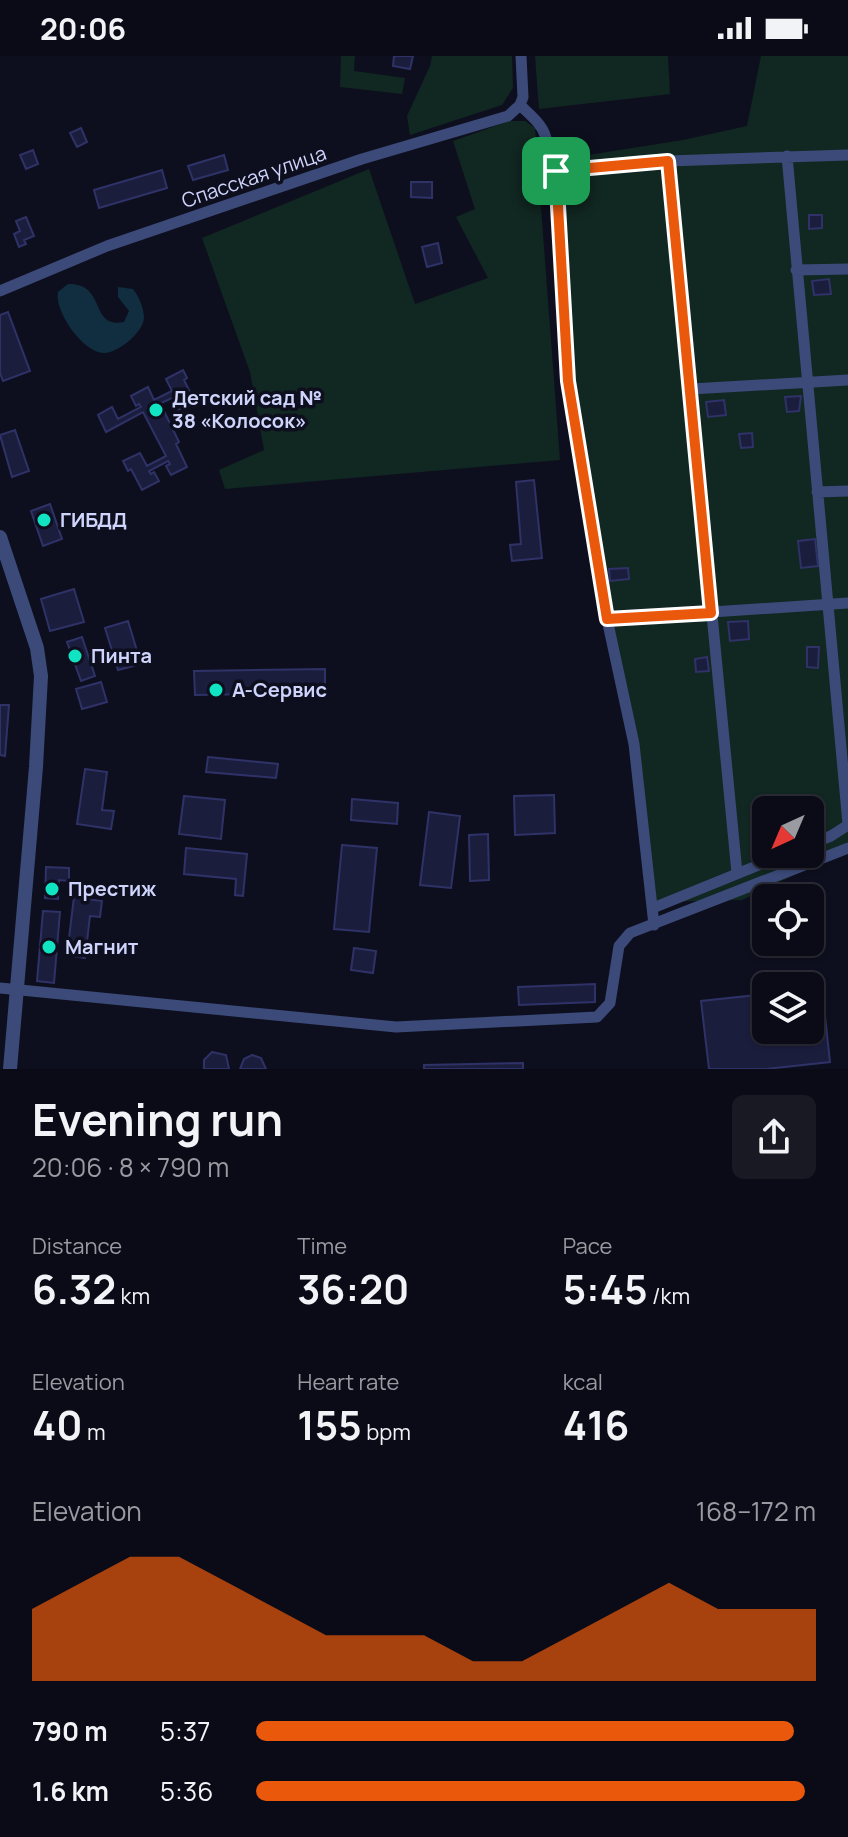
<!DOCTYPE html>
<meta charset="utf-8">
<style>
:root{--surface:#0a0b16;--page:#181923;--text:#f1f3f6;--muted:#999ba1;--line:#2a2b35;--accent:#ea580c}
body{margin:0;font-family:Manrope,sans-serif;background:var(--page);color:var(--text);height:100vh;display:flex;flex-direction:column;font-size:30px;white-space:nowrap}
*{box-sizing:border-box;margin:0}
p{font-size:26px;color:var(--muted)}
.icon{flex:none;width:44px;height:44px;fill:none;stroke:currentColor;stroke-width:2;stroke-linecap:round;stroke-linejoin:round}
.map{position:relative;height:1013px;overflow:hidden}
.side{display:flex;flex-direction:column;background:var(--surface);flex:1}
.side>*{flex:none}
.needle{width:52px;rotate:224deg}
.tools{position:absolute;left:752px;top:740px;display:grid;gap:16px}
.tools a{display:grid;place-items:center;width:72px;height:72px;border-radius:12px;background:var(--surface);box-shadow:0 2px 6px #0004,0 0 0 2px var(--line);font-size:40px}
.pin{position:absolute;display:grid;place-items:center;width:68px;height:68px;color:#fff;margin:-34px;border-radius:16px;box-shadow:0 4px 12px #0006}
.round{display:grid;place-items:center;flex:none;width:84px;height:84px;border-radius:12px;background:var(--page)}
.head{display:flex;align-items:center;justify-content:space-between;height:136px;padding:0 32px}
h1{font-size:44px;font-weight:700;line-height:60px}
.figures{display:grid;grid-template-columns:repeat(3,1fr);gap:12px;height:136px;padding:8px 32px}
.figures div{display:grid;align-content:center}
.figures b{font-size:40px;font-weight:700}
.figures small{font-size:22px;font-weight:400}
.figures p{font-size:22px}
.chart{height:224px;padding:16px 32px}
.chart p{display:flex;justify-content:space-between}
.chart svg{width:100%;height:144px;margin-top:8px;fill:var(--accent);opacity:.7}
ul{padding:0 32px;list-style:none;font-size:26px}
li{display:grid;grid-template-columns:128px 96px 1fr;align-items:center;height:60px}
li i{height:20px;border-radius:10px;background:var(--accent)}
.status{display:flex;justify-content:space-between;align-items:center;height:56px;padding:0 40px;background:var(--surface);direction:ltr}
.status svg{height:22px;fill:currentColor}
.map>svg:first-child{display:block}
.green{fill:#112721;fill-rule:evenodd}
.water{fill:#102e3f}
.building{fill:#1b1d3d;stroke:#2f3267;stroke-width:2}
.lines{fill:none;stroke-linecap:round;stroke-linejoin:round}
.minor{stroke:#3c4a79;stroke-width:11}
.tertiary{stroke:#3c4a79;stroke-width:14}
.route-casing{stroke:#fff;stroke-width:16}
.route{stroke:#ea580c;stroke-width:10}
.poi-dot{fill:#11e4c3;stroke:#0e0f1e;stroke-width:3}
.labels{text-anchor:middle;stroke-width:7;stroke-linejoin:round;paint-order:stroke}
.street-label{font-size:20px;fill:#ced4fb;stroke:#0e0f1e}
.poi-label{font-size:20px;font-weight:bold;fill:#ced4fb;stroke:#0e0f1e;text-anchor:start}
</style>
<div class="status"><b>20:06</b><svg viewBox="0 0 49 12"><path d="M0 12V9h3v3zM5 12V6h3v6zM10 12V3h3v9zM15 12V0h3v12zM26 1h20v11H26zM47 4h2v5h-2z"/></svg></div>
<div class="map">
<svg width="848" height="1013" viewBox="0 0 848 1013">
<rect width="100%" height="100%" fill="#0e0f1e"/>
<path class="green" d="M 341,0 L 355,0 L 354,15 L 405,22 L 402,38 L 340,31 Z
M 432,0 L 512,0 L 513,32 L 502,49 L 410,79 L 407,60 L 430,10 Z
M 535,0 L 668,0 L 670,38 L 539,53 Z
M 761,0 L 848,0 L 848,793 L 742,844 L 655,846 L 619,608 L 583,428 L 552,115 L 588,99 L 683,84 L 747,70 ZM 766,754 L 810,754 L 810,798 L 766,798 Z
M 509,65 L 525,65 L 535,72 L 560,404 L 225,433 L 219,414 L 264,394 L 250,316 L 202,182 L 369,113 L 415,248 L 488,222 L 456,161 L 475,153 L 453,85 Z"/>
<path class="water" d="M 68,228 C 107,227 89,273 124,266 L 129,255 L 118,241 L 118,231 L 133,233 C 139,240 144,253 144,262 C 143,277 117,298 103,297 C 82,296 54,254 58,236 Z"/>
<path class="building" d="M 394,0 L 413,0 L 410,13 L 393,10 Z
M 81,72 L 87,86 L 77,91 L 70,77 Z
M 33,94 L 38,108 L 26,113 L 20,99 Z
M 224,99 L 228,114 L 193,124 L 188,110 Z
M 162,114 L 167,132 L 99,152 L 94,134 Z
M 411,126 L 432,126 L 432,142 L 411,141 Z
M 809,159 L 822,159 L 822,172 L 809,173 Z
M 26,161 L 34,180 L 24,184 L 26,188 L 19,191 L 14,178 L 20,175 L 16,165 Z
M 438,187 L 442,207 L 427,211 L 422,191 Z
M 829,223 L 831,238 L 814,239 L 812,225 Z
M 8,256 L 30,315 L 3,325 L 0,317 L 0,259 Z
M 183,314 L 187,322 L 184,324 L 195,346 L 176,355 L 171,346 L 176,344 L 174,341 L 157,349 L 158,352 L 162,351 L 179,386 L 176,388 L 187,411 L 171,419 L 166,410 L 170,408 L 168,405 L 149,415 L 151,418 L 154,416 L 159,425 L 142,434 L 131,413 L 128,415 L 123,405 L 140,397 L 147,410 L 166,400 L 143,356 L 106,376 L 98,359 L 112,351 L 118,363 L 141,351 L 139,348 L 136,350 L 131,340 L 148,331 L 154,344 L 172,335 L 166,323 Z
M 801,340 L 799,355 L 787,356 L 785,341 Z
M 724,344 L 726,359 L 708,361 L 706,346 Z
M 15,374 L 29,415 L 12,421 L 0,379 Z
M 752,377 L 753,391 L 741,392 L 739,378 Z
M 534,424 L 542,502 L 512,505 L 510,489 L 521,488 L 516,426 Z
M 50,448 L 62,483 L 43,490 L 31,455 Z
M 815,483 L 818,510 L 801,512 L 798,485 Z
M 628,512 L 629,523 L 610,525 L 609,513 Z
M 74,533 L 84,566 L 50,575 L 41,543 Z
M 128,565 L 141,608 L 118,614 L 105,572 Z
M 748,565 L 749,583 L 730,585 L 728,566 Z
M 82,581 L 95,620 L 81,625 L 67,586 Z
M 807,591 L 819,591 L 818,612 L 807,611 Z
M 707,601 L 709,615 L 696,616 L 695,603 Z
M 325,613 L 325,637 L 195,639 L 194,615 Z
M 101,626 L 107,646 L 82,653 L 76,633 Z
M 0,649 L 9,649 L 5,700 L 0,699 Z
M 208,701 L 278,708 L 276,722 L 206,716 Z
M 85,713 L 107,716 L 102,754 L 114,755 L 111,773 L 77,768 Z
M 554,739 L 555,777 L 515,779 L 514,740 Z
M 184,740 L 225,744 L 221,783 L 179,778 Z
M 352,743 L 398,747 L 397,768 L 351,764 Z
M 429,756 L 460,760 L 451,832 L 420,829 Z
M 488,778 L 489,824 L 470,825 L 469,779 Z
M 342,789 L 377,792 L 369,876 L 334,873 Z
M 186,792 L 247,798 L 243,840 L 235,839 L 236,823 L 184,818 Z
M 46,811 L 69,812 L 69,825 L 59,824 L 58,843 L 45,842 Z
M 74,841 L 102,845 L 100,861 L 90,860 L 85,902 L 67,899 Z
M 43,855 L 60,856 L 54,927 L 37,925 Z
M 354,892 L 376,895 L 373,917 L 351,914 Z
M 595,928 L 595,946 L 519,949 L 518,931 Z
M 822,932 L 830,1006 L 766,1013 L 709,1013 L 701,945 L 766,938 L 766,974 L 810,974 L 810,933 Z
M 212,996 L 226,999 L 229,1013 L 204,1013 L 204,1004 Z
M 252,999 L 261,1002 L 266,1013 L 240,1013 L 244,1003 Z
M 523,1007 L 523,1013 L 424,1013 L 424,1009 Z"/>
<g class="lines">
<path class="minor" d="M 520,49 C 529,58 541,67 545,79 C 550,92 545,105 556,115 L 568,325 L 607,563 L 634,688 L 654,869
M 520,49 L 523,41 L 521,0
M 787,100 L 848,768
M 668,105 L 737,817
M 556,115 L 668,105 L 848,99
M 796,214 L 848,213
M 0,235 L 107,190 L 362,103 L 508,60 L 520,49
M 691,333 L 848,324
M 817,436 L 848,435
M 607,563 L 848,547
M 810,788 L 831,780 L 848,769
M 653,852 L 786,798
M 0,932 L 396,971 L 597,961 L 610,947 L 619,890 L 630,877 L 848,792"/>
<path class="tertiary" d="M 0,481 L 37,592 L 41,620 L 36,711 L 10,1013"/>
</g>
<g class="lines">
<g class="route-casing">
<path id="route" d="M 668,105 L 711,557 L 607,563 L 568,325 L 556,115 Z"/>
</g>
<use href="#route" class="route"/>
</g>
<g class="poi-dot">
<circle cx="156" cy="354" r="8"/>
<circle cx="44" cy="464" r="8"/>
<circle cx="75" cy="600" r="8"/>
<circle cx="216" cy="634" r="8"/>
<circle cx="52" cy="833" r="8"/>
<circle cx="49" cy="891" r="8"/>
</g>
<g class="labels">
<g class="street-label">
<text transform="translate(254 121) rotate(-19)" y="7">Спасская улица</text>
</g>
<g class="poi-label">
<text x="172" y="349">Детский сад №<tspan x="172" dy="23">38 «Колосок»</tspan></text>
<text x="60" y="471">ГИБДД</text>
<text x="91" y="607">Пинта</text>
<text x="232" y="641">A-Сервис</text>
<text x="68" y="840">Престиж</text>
<text x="65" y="898">Магнит</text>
</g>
</g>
</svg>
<div class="tools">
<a><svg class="needle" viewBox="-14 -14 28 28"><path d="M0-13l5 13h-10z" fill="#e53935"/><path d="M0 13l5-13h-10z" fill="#999ba1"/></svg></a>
<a><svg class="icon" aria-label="locate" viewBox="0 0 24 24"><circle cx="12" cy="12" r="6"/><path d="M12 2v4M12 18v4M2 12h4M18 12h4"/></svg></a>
<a><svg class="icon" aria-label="layers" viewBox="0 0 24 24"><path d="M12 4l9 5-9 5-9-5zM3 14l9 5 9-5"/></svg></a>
</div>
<div class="pin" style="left:556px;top:115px;background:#1e9e55"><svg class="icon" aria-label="arrive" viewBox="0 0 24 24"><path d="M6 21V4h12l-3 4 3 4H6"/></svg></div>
</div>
<section class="side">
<div class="head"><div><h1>Evening run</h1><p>20:06 · 8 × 790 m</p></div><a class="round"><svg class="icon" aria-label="share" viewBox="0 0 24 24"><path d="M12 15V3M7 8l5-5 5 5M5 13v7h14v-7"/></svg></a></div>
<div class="figures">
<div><p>Distance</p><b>6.32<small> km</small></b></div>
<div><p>Time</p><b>36:20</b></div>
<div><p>Pace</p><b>5:45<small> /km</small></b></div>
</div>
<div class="figures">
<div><p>Elevation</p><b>40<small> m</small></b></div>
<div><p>Heart rate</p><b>155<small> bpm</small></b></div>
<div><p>kcal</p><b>416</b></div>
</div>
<div class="chart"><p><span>Elevation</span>168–172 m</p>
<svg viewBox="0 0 160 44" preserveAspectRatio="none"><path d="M0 44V22L10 14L20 6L30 6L40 14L50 22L60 30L70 30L80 30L90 38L100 38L110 30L120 22L130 14L140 22L150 22L160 22V44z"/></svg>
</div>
<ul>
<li><b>790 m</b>5:37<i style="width:96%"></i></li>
<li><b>1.6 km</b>5:36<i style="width:98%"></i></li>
</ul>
</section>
